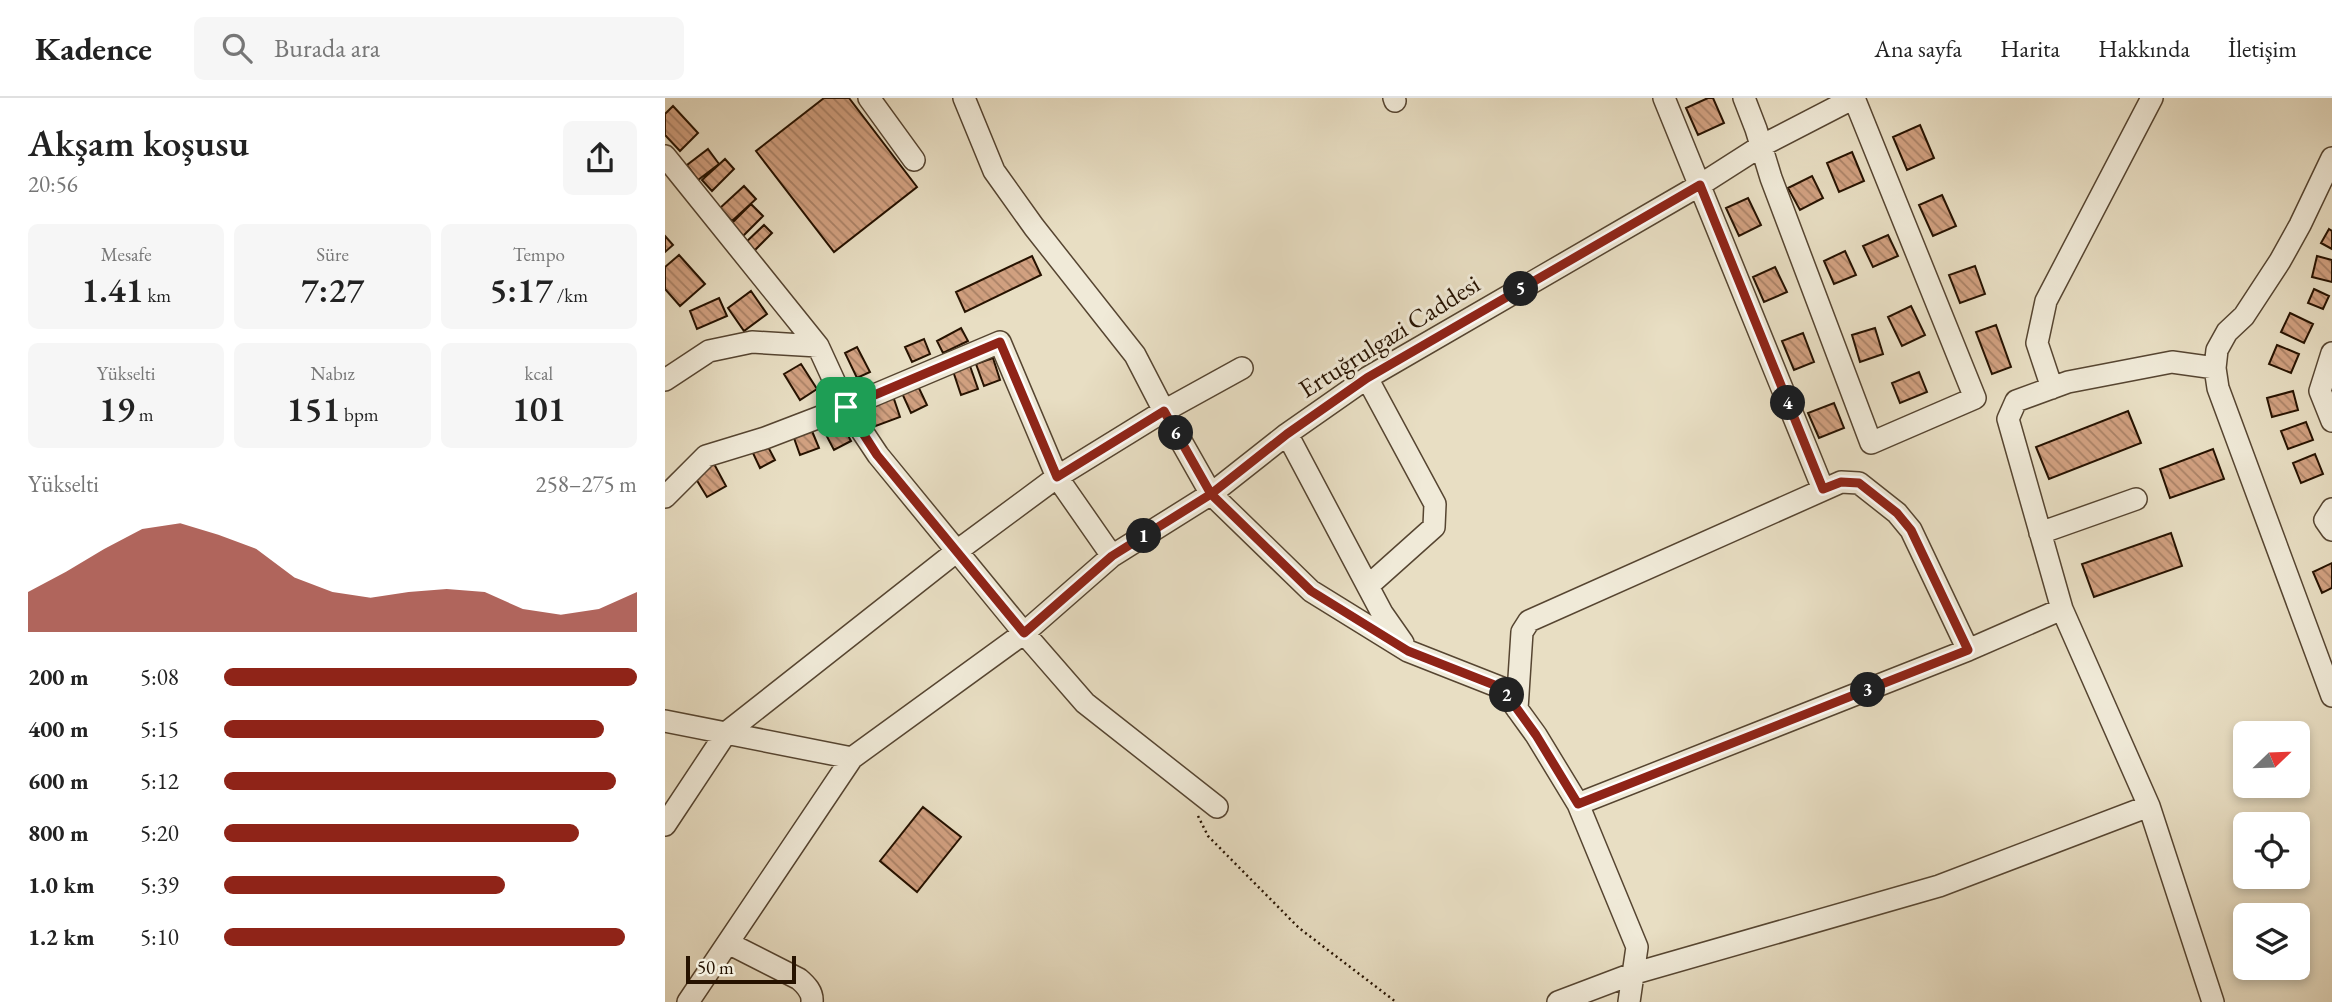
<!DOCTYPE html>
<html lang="tr">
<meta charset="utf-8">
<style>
:root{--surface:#fff;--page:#f6f6f6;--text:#222;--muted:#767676;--line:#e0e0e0;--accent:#8f2418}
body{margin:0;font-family:"EB Garamond",serif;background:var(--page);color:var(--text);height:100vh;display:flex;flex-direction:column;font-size:26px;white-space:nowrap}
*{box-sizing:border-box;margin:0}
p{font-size:23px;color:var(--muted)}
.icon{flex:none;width:38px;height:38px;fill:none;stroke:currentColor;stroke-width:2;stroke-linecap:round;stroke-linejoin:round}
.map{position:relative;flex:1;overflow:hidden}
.panel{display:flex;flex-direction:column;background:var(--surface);width:665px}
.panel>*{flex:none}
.needle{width:46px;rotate:67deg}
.controls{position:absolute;left:1568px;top:623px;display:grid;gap:14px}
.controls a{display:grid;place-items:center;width:77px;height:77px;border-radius:10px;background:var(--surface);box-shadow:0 4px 10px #0003;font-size:35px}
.scale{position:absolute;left:21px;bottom:18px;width:110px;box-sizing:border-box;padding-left:7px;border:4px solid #261200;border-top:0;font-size:19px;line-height:24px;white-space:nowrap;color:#261200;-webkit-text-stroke:5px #f0ead8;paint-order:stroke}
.pin{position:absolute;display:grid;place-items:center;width:60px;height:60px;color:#fff;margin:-30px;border-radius:14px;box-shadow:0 4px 10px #0006}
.km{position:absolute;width:35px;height:35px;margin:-18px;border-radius:50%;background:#222;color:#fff;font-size:19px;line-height:35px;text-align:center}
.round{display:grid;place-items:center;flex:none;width:74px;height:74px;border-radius:10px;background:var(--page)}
.summary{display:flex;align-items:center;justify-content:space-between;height:119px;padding:0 28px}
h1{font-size:38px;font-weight:600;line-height:52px}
.stats{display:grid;grid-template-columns:repeat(3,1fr);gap:10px;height:119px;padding:7px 28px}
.stats div{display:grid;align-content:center;border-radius:10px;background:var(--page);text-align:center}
.stats b{font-size:35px;font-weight:600}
.stats small{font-size:19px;font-weight:400}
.stats p{font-size:19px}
.chart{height:196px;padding:14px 28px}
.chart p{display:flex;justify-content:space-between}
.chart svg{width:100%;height:126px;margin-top:7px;fill:var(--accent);opacity:.7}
ul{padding:0 28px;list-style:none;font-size:23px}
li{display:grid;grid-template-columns:112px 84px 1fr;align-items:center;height:52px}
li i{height:18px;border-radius:9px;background:var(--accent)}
header{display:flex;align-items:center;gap:42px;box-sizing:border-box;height:98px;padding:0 35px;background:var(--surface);border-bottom:2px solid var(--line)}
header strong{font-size:33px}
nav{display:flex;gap:38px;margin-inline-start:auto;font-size:24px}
.search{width:490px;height:63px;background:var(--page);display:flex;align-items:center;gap:18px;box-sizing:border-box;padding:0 24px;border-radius:10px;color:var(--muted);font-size:26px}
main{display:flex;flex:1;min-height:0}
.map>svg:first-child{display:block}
.building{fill:url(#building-back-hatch);stroke:#261200;stroke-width:2}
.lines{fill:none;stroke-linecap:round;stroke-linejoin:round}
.minor-casing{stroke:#564531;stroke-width:24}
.path{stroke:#261200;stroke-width:2.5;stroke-dasharray:2 3.5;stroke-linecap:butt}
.minor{stroke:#f0ead8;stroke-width:21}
.route-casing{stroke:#fff;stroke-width:14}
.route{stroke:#8f2418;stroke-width:9}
.labels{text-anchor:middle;stroke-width:6;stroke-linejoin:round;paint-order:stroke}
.street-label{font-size:26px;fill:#261200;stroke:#f0ead8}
</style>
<header>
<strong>Kadence</strong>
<div class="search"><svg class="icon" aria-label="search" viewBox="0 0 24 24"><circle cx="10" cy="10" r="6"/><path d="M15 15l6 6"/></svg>Burada ara</div>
<nav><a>Ana sayfa</a><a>Harita</a><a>Hakkında</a><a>İletişim</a></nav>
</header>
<main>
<section class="panel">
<div class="summary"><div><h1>Akşam koşusu</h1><p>20:56</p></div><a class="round"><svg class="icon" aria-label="share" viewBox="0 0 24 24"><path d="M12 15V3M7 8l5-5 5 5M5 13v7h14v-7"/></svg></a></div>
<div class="stats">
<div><p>Mesafe</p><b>1.41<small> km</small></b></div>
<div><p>Süre</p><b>7:27</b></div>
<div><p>Tempo</p><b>5:17<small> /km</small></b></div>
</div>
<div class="stats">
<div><p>Yükselti</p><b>19<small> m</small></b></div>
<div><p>Nabız</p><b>151<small> bpm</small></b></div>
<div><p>kcal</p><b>101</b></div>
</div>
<div class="chart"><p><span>Yükselti</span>258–275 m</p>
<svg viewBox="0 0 160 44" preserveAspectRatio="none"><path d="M0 44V30L10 23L20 15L30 8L40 6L50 10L60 15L70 25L80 30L90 32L100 30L110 29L120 30L130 36L140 38L150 36L160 30V44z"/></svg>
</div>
<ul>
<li><b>200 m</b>5:08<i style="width:100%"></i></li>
<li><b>400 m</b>5:15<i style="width:92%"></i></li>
<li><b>600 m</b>5:12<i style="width:95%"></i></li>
<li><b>800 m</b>5:20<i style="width:86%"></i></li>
<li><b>1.0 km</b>5:39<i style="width:68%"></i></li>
<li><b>1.2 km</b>5:10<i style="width:97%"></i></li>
</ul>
</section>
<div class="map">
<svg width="1667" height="904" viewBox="0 0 1667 904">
<defs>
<pattern id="building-back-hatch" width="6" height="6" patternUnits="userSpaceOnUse" patternTransform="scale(1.75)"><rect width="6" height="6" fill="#d1a080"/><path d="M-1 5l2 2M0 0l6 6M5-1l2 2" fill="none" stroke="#a98166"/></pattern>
</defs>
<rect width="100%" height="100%" fill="#e8dec3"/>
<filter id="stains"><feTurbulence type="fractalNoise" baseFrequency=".00286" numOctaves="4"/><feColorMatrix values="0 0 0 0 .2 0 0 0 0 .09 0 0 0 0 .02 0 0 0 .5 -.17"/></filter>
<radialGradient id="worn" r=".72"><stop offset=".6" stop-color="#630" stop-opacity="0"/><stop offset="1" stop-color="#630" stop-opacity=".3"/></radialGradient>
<path class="building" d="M 159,0 L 184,0 L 252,89 L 169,154 L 91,53 Z
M 1043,0 L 1048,0 L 1059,25 L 1033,37 L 1021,10 Z
M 8,8 L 33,35 L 15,53 L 0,37 L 0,16 Z
M 1255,27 L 1269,60 L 1242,72 L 1228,39 Z
M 43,51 L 54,66 L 33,82 L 22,67 Z
M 1187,54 L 1199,83 L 1174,94 L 1162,65 Z
M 60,61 L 69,71 L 47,93 L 37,82 Z
M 1147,78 L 1158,100 L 1135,112 L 1123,90 Z
M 79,88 L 91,101 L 67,123 L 55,110 Z
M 1277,97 L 1291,128 L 1268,138 L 1254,107 Z
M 1083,100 L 1096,127 L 1074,138 L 1061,110 Z
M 86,106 L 98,118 L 77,139 L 65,127 Z
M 99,127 L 107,135 L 88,154 L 80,145 Z
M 1664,131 L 1667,133 L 1667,151 L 1656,145 Z
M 1223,137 L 1233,158 L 1208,169 L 1198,148 Z
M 0,138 L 8,147 L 0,154 Z
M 1180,153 L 1191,177 L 1169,186 L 1159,163 Z
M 14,157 L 40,186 L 15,208 L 0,191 L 0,169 Z
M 367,158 L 376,177 L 300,214 L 291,194 Z
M 1652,158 L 1667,162 L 1667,184 L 1647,179 Z
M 1310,168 L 1320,196 L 1295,205 L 1284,177 Z
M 1110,169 L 1122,194 L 1099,204 L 1088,179 Z
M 1649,191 L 1664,198 L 1658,211 L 1643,205 Z
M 86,193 L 102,216 L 79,233 L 63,210 Z
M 54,200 L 62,218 L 32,231 L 25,213 Z
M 1246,208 L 1260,237 L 1237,248 L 1223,219 Z
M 1625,215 L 1648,226 L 1639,245 L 1616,234 Z
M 1331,227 L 1346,269 L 1327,276 L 1311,234 Z
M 296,230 L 303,243 L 278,255 L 272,243 Z
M 1210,230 L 1218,256 L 1195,264 L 1187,237 Z
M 1138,235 L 1149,264 L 1129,272 L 1117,243 Z
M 259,241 L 265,256 L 247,264 L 240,249 Z
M 1612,247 L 1634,256 L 1626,275 L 1604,266 Z
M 192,249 L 205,274 L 192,280 L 180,255 Z
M 328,260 L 335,282 L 319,288 L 311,266 Z
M 136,266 L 152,291 L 135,302 L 119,276 Z
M 305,268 L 313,291 L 296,297 L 288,273 Z
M 1254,274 L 1262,294 L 1235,305 L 1227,285 Z
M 252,286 L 262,307 L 246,315 L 236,293 Z
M 1628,293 L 1633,312 L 1607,319 L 1602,300 Z
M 228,298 L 235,319 L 208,329 L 200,307 Z
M 1169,305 L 1179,330 L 1154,340 L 1143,315 Z
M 1463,313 L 1476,345 L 1384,381 L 1371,349 Z
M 175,322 L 186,343 L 169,352 L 158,331 Z
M 1641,324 L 1648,342 L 1623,351 L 1616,333 Z
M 147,333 L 154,350 L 135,357 L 129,340 Z
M 101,345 L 110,362 L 95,370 L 87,353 Z
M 1548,351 L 1559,381 L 1505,400 L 1495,371 Z
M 1650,356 L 1658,376 L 1636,385 L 1628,365 Z
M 48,364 L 61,388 L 42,399 L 28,376 Z
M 1506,435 L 1517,468 L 1429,499 L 1417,466 Z
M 1667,465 L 1667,490 L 1657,495 L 1648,474 Z
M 258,709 L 296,739 L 252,794 L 215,763 Z"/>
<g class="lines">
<g class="minor-casing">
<path id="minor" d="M 204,0 L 249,62
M 299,0 L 329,73 L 369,129 L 470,257 L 499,313 L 546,396 L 646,493 L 743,553 L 837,590 L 871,637 L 913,706 L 972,849 L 964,904
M 729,0 L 730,3
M 999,0 L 1158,391
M 1079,0 L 1091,31 L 1106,80 L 1206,345 L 1310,300 L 1189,0
M 0,58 L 153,248 L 181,309 L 213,357 L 359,535 L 420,605 L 552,709
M 1667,60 L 1635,127 L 1615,163 L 1579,218 L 1562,234 L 1552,252 L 1550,270 L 1553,290 L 1667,598
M 1667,255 L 1655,293 L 1667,323
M 702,280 L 770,406 L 769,429 L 703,488
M 0,282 L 44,253 L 87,244 L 153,248
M 1387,290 L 1372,245 L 1381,203 L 1487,0
M 622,336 L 717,515 L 738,545
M 0,399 L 41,358 L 100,340 L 181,309 L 335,244 L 392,379 L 447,458 L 359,535 L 187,660 L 23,904
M 1667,411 L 1660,422 L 1667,432
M 1375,435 L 1471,401
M 447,458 L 546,396 L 622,336 L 702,280 L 1035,87 L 1096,48 L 1189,0
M 852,611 L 857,534 L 864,523 L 1176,384 L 1194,385 L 1232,415 L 1246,432 L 1303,552
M 0,623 L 187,660
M 913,706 L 1303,552 L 1397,511
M 0,727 L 61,635 L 292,453 L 392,379 L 499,313 L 577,270
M 63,845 L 134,881 C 141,887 148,894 147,904
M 893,904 L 967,876 L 1274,788 L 1484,708
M 1548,904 L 1484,708 L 1397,511 L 1343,321 L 1351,303 L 1403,284 L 1507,264 L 1550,270"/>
</g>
<path class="path" d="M 533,718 L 543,738 L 634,830 L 731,904"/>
<use href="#minor" class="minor"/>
</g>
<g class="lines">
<g class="route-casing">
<path id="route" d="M 181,309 L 212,357 L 359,535 L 447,458 L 546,396 L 646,493 L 743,553 L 837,590 L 871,637 L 913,706 L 1303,552 L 1246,432 L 1232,415 L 1194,385 L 1176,384 L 1158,391 L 1035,87 L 702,280 L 622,336 L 546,396 L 499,313 L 392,379 L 335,244 L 181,309"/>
</g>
<use href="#route" class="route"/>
</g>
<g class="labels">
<g class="street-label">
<text transform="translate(724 238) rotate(-32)" y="9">Ertuğrulgazi Caddesi</text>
</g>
</g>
<rect width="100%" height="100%" filter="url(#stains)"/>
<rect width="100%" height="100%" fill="url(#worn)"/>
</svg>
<div class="controls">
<a><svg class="needle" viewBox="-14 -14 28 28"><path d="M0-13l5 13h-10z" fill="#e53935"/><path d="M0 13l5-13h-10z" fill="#767676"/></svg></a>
<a><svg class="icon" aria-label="locate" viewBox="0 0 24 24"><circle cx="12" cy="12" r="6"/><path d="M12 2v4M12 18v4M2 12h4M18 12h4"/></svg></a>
<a><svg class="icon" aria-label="layers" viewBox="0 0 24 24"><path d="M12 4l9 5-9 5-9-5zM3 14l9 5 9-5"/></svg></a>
</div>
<div class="scale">50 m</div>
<div class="pin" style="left:181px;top:309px;background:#1e9e55"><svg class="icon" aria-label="arrive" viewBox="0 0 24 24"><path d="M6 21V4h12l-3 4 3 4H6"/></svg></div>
<b class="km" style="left:479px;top:438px">1</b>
<b class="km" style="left:842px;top:597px">2</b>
<b class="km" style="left:1203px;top:592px">3</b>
<b class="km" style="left:1123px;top:305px">4</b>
<b class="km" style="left:856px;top:191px">5</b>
<b class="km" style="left:511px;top:335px">6</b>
</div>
</main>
